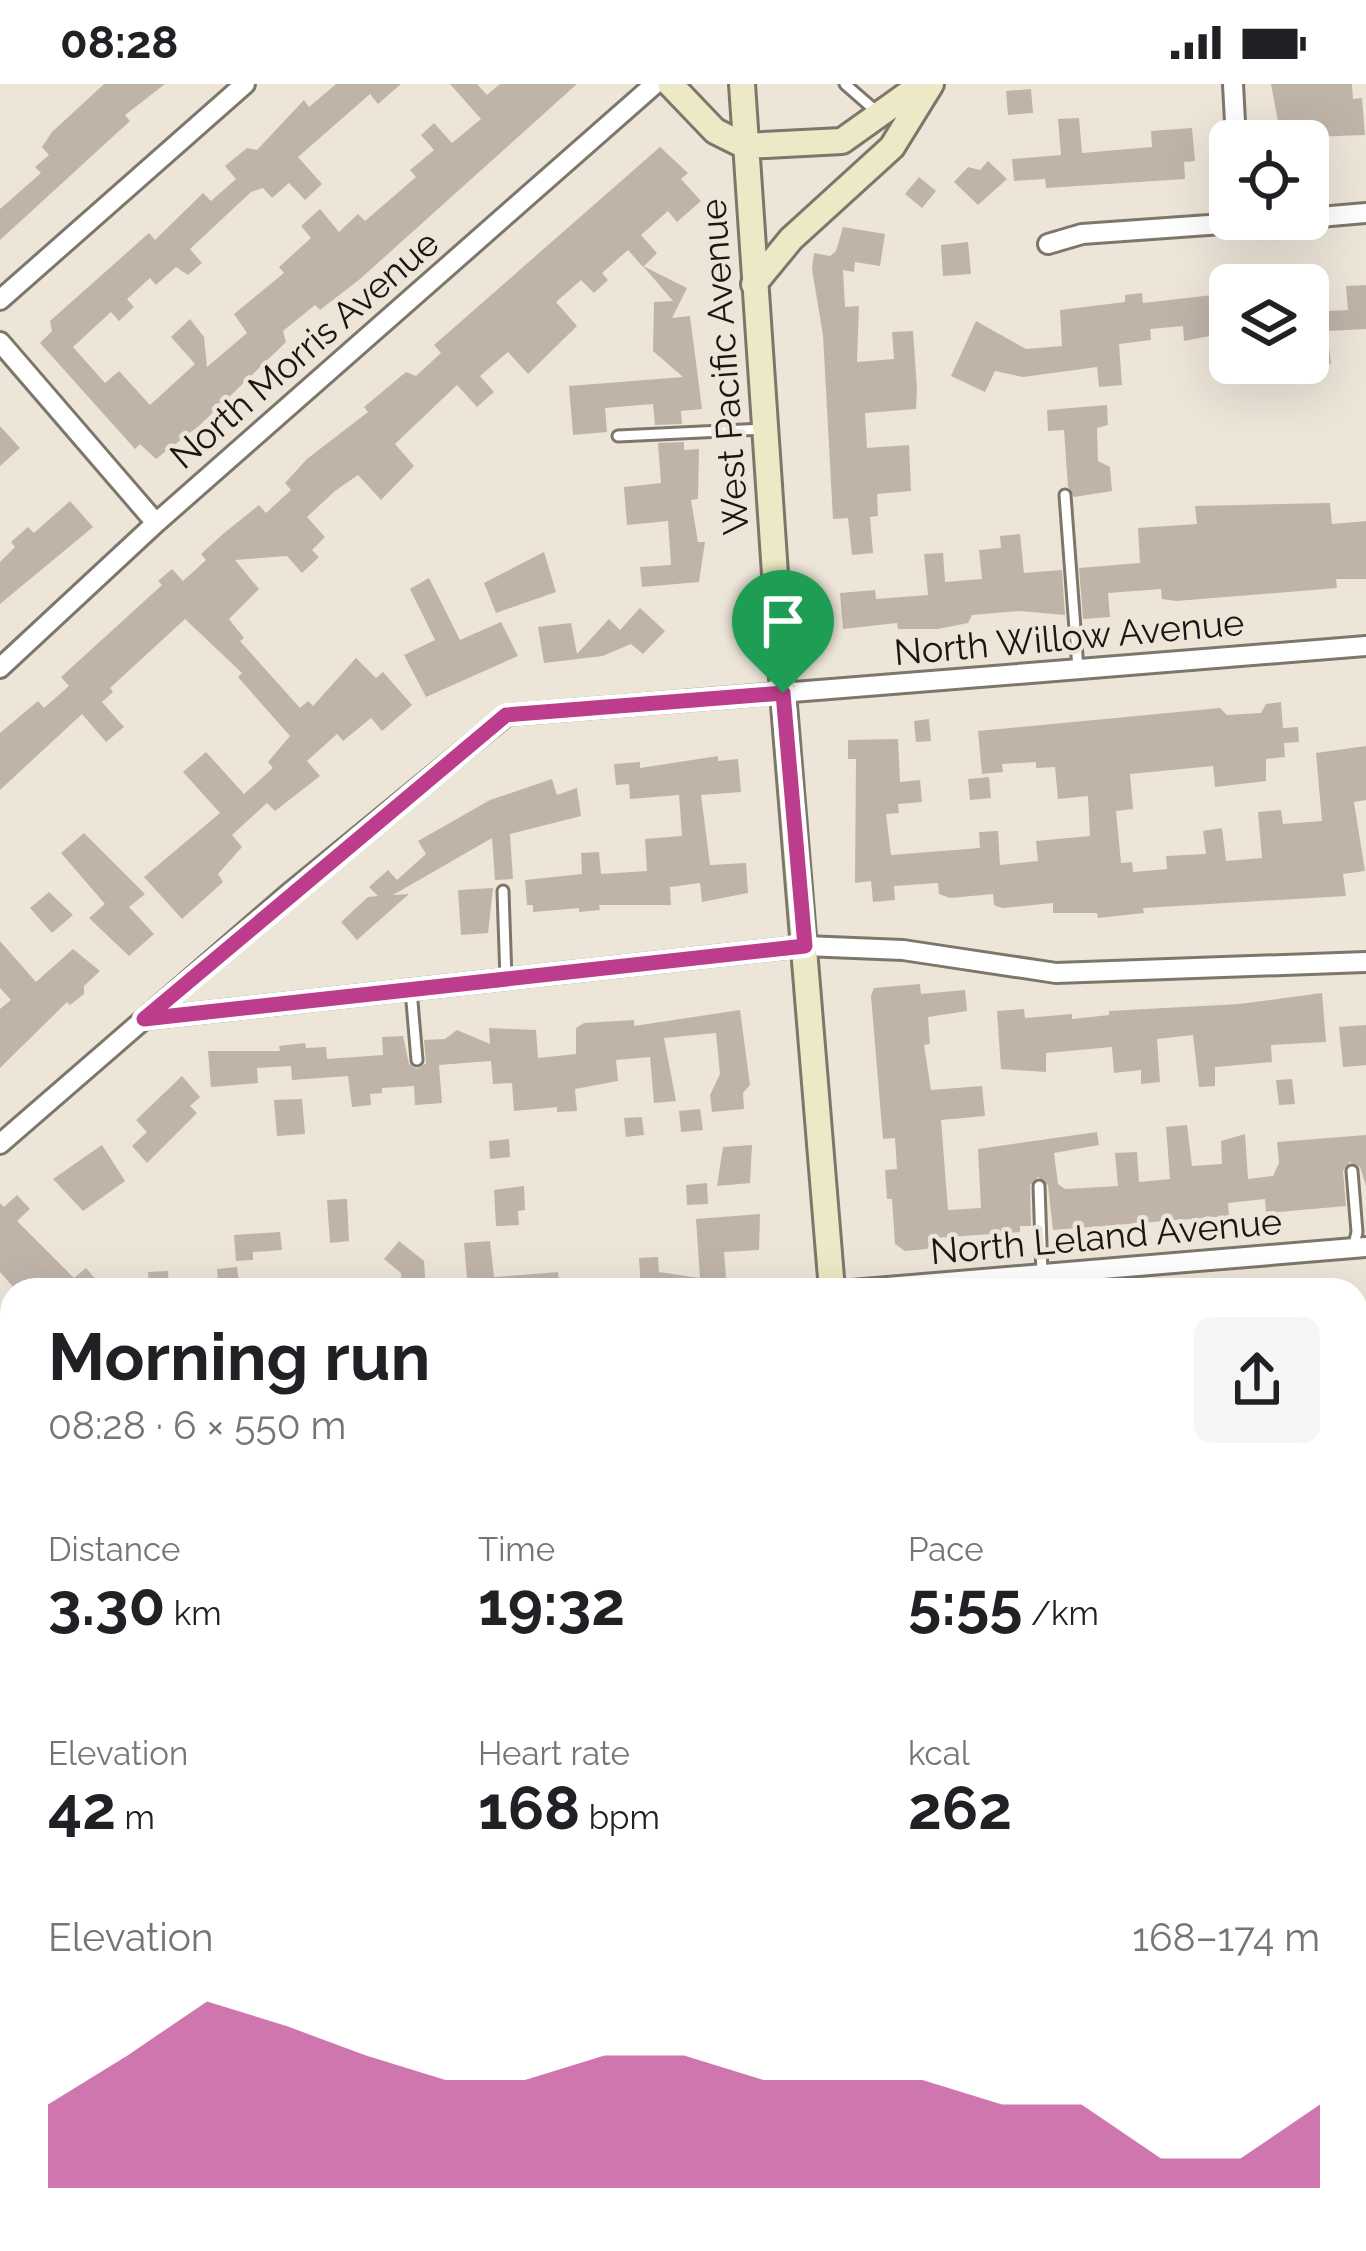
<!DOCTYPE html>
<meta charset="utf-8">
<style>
:root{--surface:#fff;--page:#f6f6f6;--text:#202124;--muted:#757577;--accent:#bb3d8c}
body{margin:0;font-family:Raleway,sans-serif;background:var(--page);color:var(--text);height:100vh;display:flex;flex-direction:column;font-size:45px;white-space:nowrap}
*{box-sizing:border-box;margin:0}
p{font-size:39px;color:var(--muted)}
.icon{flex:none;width:66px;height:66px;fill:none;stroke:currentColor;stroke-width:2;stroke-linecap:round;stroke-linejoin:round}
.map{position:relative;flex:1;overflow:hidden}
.drawer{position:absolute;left:0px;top:1194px;width:1368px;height:975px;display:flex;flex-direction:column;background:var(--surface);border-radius:36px 36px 0 0;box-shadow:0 12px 48px #0002}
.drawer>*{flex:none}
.tools{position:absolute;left:1209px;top:36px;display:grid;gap:24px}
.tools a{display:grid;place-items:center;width:120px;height:120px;border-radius:18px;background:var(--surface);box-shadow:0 12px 48px #0002;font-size:60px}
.pin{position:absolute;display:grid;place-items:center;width:102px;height:102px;color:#fff;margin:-123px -51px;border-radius:50% 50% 50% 0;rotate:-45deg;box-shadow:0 0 12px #0007}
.pin .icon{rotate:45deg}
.round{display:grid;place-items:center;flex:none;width:126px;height:126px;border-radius:18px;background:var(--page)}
.head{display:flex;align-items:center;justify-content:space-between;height:204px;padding:0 48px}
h1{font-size:66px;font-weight:700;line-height:90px}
.metrics{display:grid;grid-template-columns:repeat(3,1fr);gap:18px;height:204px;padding:12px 48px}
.metrics div{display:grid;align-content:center}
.metrics b{font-size:60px;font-weight:700}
.metrics small{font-size:33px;font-weight:400}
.metrics p{font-size:33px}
.chart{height:336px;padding:24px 48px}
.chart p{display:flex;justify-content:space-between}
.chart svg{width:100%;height:216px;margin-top:12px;fill:var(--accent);opacity:.7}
.status{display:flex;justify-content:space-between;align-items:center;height:84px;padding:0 60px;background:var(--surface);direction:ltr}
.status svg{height:33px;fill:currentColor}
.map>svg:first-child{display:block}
.building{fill:#c0b4a9}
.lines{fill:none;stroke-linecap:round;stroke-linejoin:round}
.lane-casing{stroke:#7d766a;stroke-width:15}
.street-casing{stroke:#7d766a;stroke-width:24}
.secondary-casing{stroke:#7d766a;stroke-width:30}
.lane{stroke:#fff;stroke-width:9}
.street{stroke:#fff;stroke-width:18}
.secondary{stroke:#ede9c6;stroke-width:24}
.route-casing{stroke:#fff;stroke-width:24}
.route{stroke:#bb3d8c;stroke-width:15}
.labels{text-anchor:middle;stroke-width:9;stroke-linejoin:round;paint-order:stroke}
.street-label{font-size:36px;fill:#1a1712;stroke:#ede5d8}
</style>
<div class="status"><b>08:28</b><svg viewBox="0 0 49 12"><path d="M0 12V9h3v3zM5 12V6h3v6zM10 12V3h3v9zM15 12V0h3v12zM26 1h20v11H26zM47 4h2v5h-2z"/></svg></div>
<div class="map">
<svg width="1366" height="2167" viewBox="0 0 1366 2167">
<rect width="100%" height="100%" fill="#ede5d8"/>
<path class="building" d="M 104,0 L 165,0 L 125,31 L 130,37 L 0,156 L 0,125 L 41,89 L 35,83 L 49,71 L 42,63 L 52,48 Z
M 336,0 L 401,0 L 378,20 L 370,10 L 298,73 L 322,100 L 305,116 L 289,99 L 272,114 L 263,104 L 251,108 L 190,165 L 202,179 L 188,191 L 176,183 L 156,201 L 150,194 L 127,215 L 134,223 L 119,237 L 111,228 L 73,263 L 105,299 L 119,287 L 150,321 L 195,280 L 171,253 L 190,235 L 204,253 L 207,283 L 247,249 L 234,230 L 284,189 L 279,183 L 311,154 L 301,142 L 320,125 L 339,148 L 358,130 L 365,137 L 416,93 L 410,86 L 434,66 L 421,51 L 434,39 L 452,59 L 481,35 L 450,0 L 477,0 L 487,11 L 500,0 L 577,0 L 360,195 L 320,226 L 315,221 L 283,247 L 286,258 L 200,341 L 156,375 L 140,360 L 135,365 L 40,259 L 52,247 L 50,237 L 149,149 L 155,156 L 203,109 L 211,117 L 236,95 L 225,82 L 247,64 L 257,66 L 304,16 L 309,23 Z
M 1271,0 L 1352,0 L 1353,15 L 1362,14 L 1365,51 L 1281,54 Z
M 1031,5 L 1033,29 L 1008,31 L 1006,7 Z
M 1079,34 L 1082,69 L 1152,63 L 1151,47 L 1192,44 L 1195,77 L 1184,78 L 1185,95 L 1046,104 L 1045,95 L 1014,97 L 1012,75 L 1061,71 L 1058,35 Z
M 660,63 L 688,89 L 681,95 L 701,117 L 677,138 L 668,127 L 641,151 L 657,169 L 643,183 L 628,166 L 602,189 L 608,196 L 594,209 L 581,196 L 556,218 L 577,242 L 528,290 L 508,268 L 480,292 L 494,308 L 477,323 L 457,301 L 395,360 L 414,382 L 381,416 L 358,391 L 335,407 L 307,433 L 325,453 L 312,466 L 319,473 L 302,489 L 287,472 L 235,476 L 259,505 L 229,535 L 244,554 L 240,557 L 300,624 L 308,617 L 313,622 L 356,574 L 376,594 L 383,588 L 412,621 L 382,647 L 371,634 L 343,657 L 337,650 L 307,677 L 320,692 L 275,727 L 267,719 L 232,751 L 242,763 L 218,790 L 223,798 L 182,835 L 144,793 L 220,729 L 183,688 L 206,668 L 244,710 L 273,684 L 268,678 L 290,652 L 238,593 L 242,589 L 185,535 L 110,604 L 113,608 L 102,618 L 124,643 L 106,658 L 82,630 L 0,706 L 0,649 L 38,617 L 44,624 L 69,602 L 61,593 L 162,501 L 158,497 L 172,485 L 183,497 L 206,476 L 201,470 L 223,450 L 259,421 L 266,429 L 291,406 L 285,399 L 307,375 L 368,328 L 364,323 L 406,288 L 416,292 L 441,269 L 434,261 Z
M 988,77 L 1007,95 L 978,121 L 954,98 L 968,83 L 980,86 Z
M 919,93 L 936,107 L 922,124 L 905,110 Z
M 843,143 L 885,150 L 880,182 L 855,178 L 854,188 L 843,186 L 845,223 L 859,222 L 857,278 L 894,275 L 892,248 L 913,247 L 917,305 L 916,325 L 865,329 L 867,364 L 909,361 L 911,407 L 877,410 L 878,432 L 870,433 L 873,469 L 852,471 L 848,434 L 833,435 L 823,251 L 812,185 L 814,169 L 830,172 L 836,167 Z
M 968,158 L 971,190 L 943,192 L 941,161 Z
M 643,182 L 687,204 L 672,234 L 690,232 L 702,325 L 681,327 L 682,340 L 655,341 L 653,320 L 605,324 L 607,348 L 573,351 L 569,302 L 683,293 L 653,267 L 654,218 L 673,217 Z
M 1366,201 L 1366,245 L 1327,247 L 1331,280 L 1308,282 L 1308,228 L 1348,226 L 1346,202 Z
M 1142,209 L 1143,219 L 1230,209 L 1230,248 L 1184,257 L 1183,242 L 1150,245 L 1151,256 L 1119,260 L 1122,301 L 1099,303 L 1097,283 L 1023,293 L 995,287 L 985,308 L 951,292 L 976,237 L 1026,265 L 1062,262 L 1060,226 L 1125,218 L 1125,211 Z
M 1107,321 L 1108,341 L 1097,344 L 1098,377 L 1110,383 L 1112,407 L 1074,413 L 1068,403 L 1064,346 L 1048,347 L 1047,326 Z
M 0,342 L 20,364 L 0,382 Z
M 684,358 L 684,366 L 699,365 L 698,415 L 691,416 L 698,458 L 705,458 L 699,498 L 642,503 L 640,483 L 671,481 L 668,437 L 627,441 L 624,403 L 661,399 L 658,359 Z
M 70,417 L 93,443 L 0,520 L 0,478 L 15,463 L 11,458 L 28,443 L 34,449 Z
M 1330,419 L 1332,440 L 1366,437 L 1366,495 L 1336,495 L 1337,504 L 1176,517 L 1162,515 L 1161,505 L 1108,509 L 1110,533 L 1083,535 L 1079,484 L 1140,479 L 1138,444 L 1197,440 L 1195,422 Z
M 1020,450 L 1024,489 L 1062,486 L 1065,531 L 1019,527 L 972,531 L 968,539 L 938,545 L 898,545 L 897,539 L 843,545 L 840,509 L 875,506 L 876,515 L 928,511 L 924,470 L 943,469 L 945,498 L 982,495 L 979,466 L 1001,464 L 1000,452 Z
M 544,468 L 556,508 L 496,529 L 484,499 Z
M 429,494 L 460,556 L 501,538 L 518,572 L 426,613 L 404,571 L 435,556 L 410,505 Z
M 640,524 L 665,547 L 643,570 L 631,560 L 603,572 L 544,579 L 538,543 L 571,539 L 577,570 L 609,535 L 620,546 Z
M 1281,618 L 1283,644 L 1298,643 L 1299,658 L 1284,659 L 1285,673 L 1266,675 L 1266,697 L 1215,703 L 1213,682 L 1130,690 L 1133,725 L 1116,727 L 1121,779 L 1132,778 L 1133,788 L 1167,785 L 1166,772 L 1206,770 L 1203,747 L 1222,744 L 1226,777 L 1262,774 L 1258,728 L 1281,726 L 1283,740 L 1322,737 L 1316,669 L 1366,662 L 1366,716 L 1354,718 L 1365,787 L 1343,790 L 1346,812 L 1143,824 L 1144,829 L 1098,834 L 1097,829 L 1053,829 L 1053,819 L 1002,824 L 994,821 L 993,810 L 950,814 L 939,810 L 938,799 L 894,802 L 895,816 L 873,818 L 871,797 L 855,799 L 856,675 L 848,675 L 848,656 L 898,655 L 900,698 L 920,696 L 922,718 L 898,720 L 899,729 L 886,730 L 891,771 L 980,764 L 979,748 L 998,747 L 1000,781 L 1038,777 L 1036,757 L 1090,752 L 1088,712 L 1058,715 L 1055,683 L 1036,684 L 1036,678 L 1002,680 L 1003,688 L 982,690 L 978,647 L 1220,624 L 1227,631 L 1261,629 L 1266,620 Z
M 929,635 L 931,657 L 916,658 L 914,637 Z
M 718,672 L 718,677 L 738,675 L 741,708 L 701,711 L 710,781 L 746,779 L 748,809 L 702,818 L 700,799 L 670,803 L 671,821 L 599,821 L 600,826 L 579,828 L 579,824 L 533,828 L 533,821 L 527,821 L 525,796 L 582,790 L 581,769 L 599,768 L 601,790 L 647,787 L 645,755 L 682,752 L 679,711 L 630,715 L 629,700 L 616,701 L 614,680 L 640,678 L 640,684 Z
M 989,693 L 991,714 L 970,716 L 968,695 Z
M 552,695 L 557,711 L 577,704 L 581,732 L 510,750 L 513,795 L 495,796 L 492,754 L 393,811 L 409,810 L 357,856 L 341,838 L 368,813 L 378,812 L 369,803 L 388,786 L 397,796 L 426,770 L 418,757 L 490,716 Z
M 84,749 L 145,810 L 129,823 L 154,850 L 129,872 L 89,834 L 105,820 L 61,769 Z
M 493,804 L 488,849 L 461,851 L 458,806 Z
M 49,808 L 73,831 L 52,849 L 30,824 Z
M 0,857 L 36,898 L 73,865 L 100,887 L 84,902 L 84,910 L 70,921 L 67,918 L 0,984 L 0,925 L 11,916 L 0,904 Z
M 920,900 L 921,910 L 965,906 L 967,927 L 928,933 L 930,960 L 924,961 L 931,1006 L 982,1002 L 985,1032 L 941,1036 L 948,1126 L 981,1124 L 978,1065 L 1097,1048 L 1099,1061 L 1054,1069 L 1058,1100 L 1065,1105 L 1118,1102 L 1115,1069 L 1137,1068 L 1139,1098 L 1170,1095 L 1166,1043 L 1187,1041 L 1192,1082 L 1222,1080 L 1221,1057 L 1245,1050 L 1248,1095 L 1273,1092 L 1279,1079 L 1277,1058 L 1366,1051 L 1366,1102 L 1360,1083 L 1350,1078 L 1343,1087 L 1346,1122 L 1266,1129 L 1265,1115 L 1228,1119 L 1229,1132 L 1053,1146 L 1048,1101 L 1038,1093 L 1030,1101 L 1031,1142 L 1020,1142 L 1020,1148 L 935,1154 L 927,1165 L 905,1167 L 895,1160 L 892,1115 L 887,1115 L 885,1086 L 897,1085 L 895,1054 L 883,1055 L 871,912 L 874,904 Z
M 1322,909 L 1326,958 L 1271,961 L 1272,978 L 1215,983 L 1215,1002 L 1199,1003 L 1193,951 L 1157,955 L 1160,998 L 1141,1000 L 1141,986 L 1114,989 L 1112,963 L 1046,969 L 1046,988 L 1001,985 L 997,927 L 1024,925 L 1025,934 L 1072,930 L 1072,935 L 1109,931 L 1109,927 L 1239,920 Z
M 740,926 L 750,1001 L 743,1009 L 744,1025 L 712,1028 L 710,1011 L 720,990 L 716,949 L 664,954 L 676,1017 L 654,1019 L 650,973 L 616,976 L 618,997 L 575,1005 L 577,1027 L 557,1028 L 557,1023 L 514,1027 L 512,999 L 493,1000 L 491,977 L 439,981 L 442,1019 L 415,1021 L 414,1002 L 382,1004 L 382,1009 L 370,1010 L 371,1021 L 352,1023 L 348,992 L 292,996 L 291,982 L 257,984 L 258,999 L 211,1003 L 208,967 L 280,967 L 279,962 L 305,959 L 306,964 L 326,963 L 327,975 L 383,971 L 382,953 L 403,952 L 409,980 L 417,985 L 426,979 L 424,956 L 445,955 L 457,946 L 490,960 L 489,944 L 536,946 L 538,974 L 576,970 L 576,944 L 584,939 L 634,936 L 634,942 Z
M 1366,941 L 1366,981 L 1343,983 L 1339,943 Z
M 182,992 L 200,1013 L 190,1022 L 197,1029 L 147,1079 L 132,1062 L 147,1048 L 136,1036 Z
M 1292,995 L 1295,1020 L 1279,1021 L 1276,996 Z
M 302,1015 L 305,1050 L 277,1052 L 274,1016 Z
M 700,1025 L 703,1046 L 681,1048 L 679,1027 Z
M 642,1033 L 644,1051 L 626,1053 L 624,1034 Z
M 509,1055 L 510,1073 L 490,1075 L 489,1057 Z
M 102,1061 L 125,1097 L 83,1127 L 53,1095 Z
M 752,1061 L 750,1099 L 717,1102 L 723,1063 Z
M 707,1099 L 708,1120 L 687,1121 L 686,1101 Z
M 524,1102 L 525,1126 L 518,1127 L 519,1141 L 496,1142 L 494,1106 Z
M 17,1111 L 30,1125 L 17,1137 L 74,1194 L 86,1184 L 98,1198 L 89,1206 L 16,1206 L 0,1188 L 0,1119 L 4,1123 Z
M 347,1115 L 349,1157 L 330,1159 L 327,1116 Z
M 760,1130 L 759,1166 L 724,1168 L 727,1206 L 641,1206 L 639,1174 L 658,1173 L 659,1188 L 700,1194 L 696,1135 Z
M 280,1148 L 282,1166 L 253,1168 L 253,1176 L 236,1177 L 234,1151 Z
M 399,1157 L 424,1177 L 426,1206 L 402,1206 L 401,1189 L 384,1175 Z
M 490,1157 L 494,1193 L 558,1188 L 560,1206 L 468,1206 L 464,1159 Z
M 237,1183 L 240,1206 L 219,1206 L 217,1185 Z
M 168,1187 L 169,1206 L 149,1206 L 148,1188 Z"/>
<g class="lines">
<g class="lane-casing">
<path id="lane" d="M 845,0 L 877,28
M 618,352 L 765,345
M 1065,411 L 1078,585
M 503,807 L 506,895
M 411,906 L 417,976
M 1352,1087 L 1357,1148 L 1353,1165
M 1039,1102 L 1042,1190"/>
</g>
<g class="street-casing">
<path id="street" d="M 1233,0 L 1236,57
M 1308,134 L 1366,129
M 1048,160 L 1082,150 L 1293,135
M 0,216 L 245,0
M 0,258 L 156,439
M 0,584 L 156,439 L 655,0
M 144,935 L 805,862 L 903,866 L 1056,889 L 1366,878
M 0,1060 L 287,811 L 507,631 L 1366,562
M 851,1206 L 1366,1163
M 0,1278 L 12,1292
M 1356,1457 L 1366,1456
M 0,1767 L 9,1777 L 0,1787
M 0,1935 L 12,1949
M 198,2157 L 207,2167
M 408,2167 L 415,2164"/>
</g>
<g class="secondary-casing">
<path id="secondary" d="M 670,0 L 715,47 L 745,62 L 842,57 L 922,0
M 742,0 L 783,609 L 832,1206
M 754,200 L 791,155 L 892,63 L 931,0
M 908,2157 L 909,2167"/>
</g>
<use href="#lane" class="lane"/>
<use href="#street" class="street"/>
<use href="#secondary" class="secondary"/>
</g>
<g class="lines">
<g class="route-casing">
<path id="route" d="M 783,609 L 805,862 L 144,935 L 506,631 Z"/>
</g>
<use href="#route" class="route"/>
</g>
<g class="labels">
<g class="street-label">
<text transform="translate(304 265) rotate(-41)" y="13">North Morris Avenue</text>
<text transform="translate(724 283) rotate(-94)" y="13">West Pacific Avenue</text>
<text transform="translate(1069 553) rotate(-5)" y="13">North Willow Avenue</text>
<text transform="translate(1106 1152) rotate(-5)" y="13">North Leland Avenue</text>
</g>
</g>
</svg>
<div class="tools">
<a><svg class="icon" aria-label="locate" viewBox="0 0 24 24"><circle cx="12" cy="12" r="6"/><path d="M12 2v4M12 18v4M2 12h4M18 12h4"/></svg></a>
<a><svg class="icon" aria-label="layers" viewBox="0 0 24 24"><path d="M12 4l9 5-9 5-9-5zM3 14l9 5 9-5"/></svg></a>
</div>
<div class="pin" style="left:783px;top:609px;background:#1e9e55"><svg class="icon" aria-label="arrive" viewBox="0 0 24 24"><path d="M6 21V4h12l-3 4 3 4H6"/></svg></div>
<section class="drawer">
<div class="head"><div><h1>Morning run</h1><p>08:28 · 6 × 550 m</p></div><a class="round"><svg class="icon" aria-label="share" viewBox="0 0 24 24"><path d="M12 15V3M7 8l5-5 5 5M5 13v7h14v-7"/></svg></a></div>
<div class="metrics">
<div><p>Distance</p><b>3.30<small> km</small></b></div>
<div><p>Time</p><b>19:32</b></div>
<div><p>Pace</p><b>5:55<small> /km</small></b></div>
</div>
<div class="metrics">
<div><p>Elevation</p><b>42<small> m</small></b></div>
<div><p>Heart rate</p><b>168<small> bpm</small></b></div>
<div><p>kcal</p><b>262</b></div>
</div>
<div class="chart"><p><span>Elevation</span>168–174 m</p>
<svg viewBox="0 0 160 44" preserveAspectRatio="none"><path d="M0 44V27L10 17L20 6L30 11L40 17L50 22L60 22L70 17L80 17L90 22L100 22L110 22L120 27L130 27L140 38L150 38L160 27V44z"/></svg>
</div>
</section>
</div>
